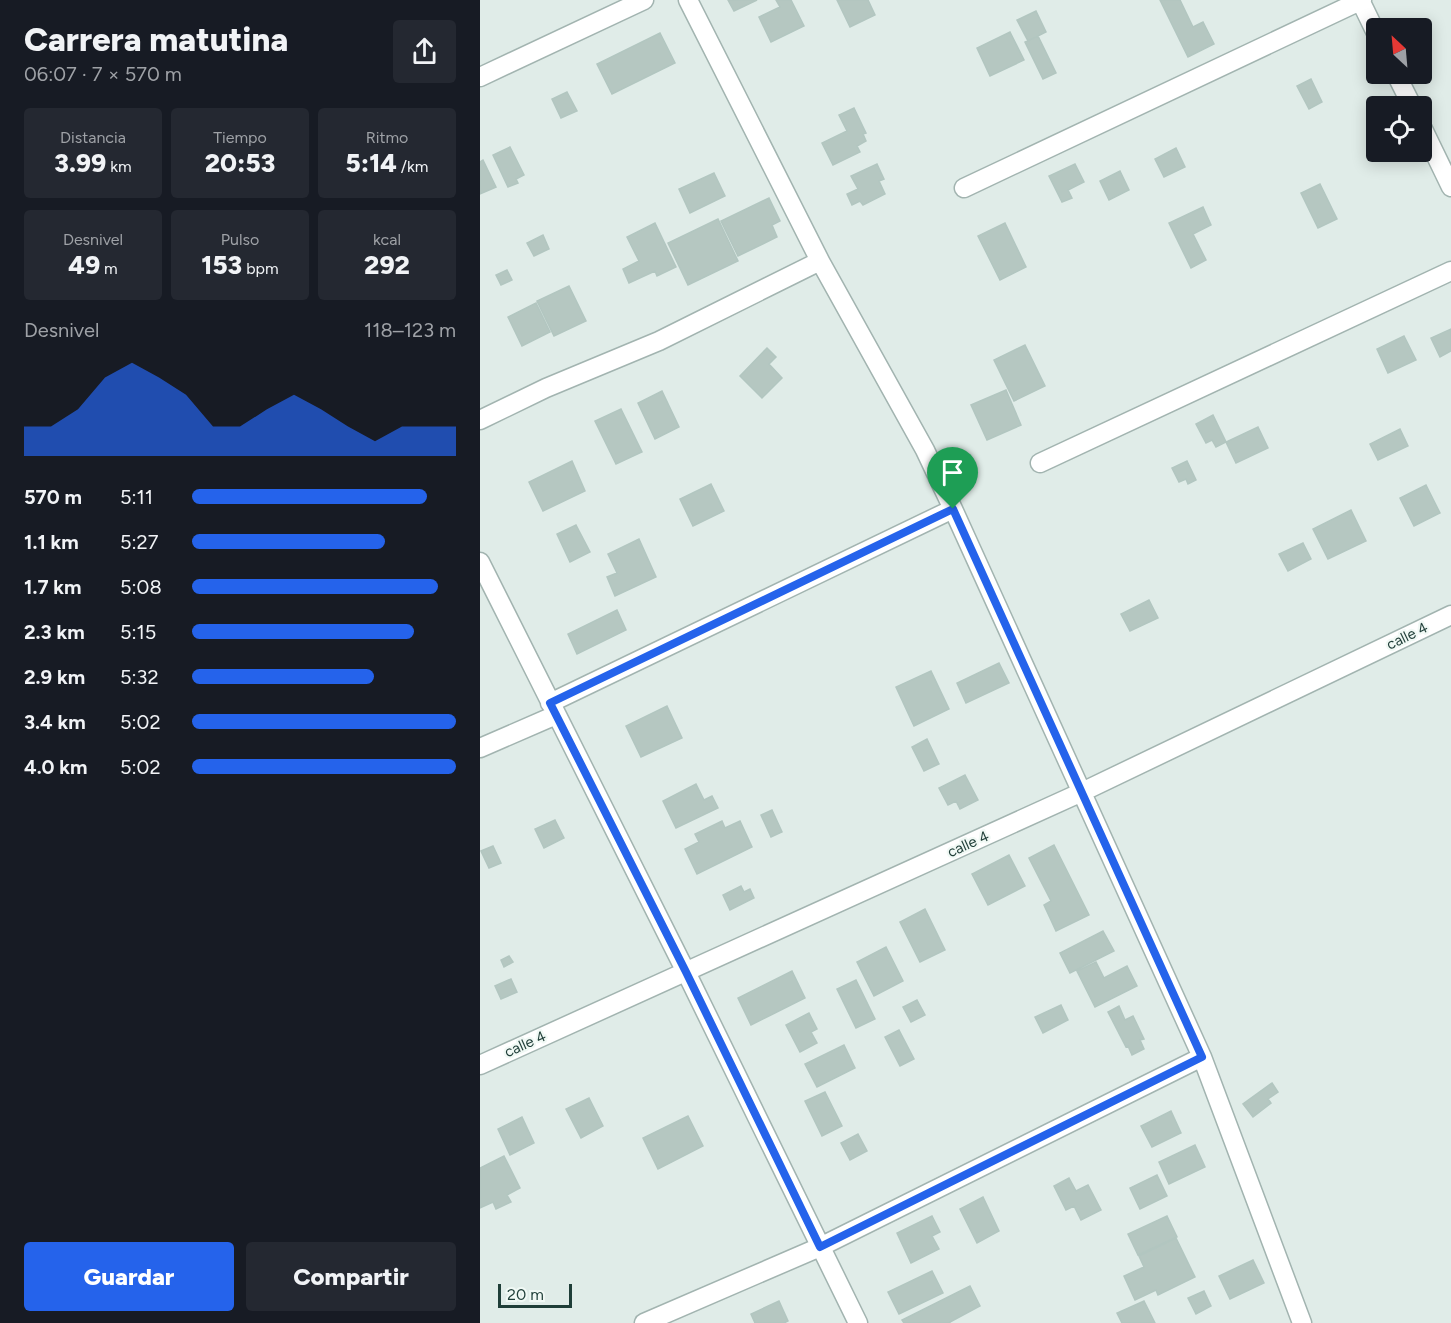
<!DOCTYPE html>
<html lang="es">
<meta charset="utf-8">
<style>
:root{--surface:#171b24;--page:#242831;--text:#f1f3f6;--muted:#9ea1a6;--accent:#2563eb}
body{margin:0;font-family:Figtree,sans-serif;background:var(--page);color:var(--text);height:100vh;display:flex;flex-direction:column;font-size:22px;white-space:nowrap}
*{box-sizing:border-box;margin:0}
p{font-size:20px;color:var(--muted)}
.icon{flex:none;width:33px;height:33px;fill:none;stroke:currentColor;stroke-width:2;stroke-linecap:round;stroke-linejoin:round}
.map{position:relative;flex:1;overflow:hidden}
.side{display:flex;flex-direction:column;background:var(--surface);width:480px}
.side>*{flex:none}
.needle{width:39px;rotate:334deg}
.fabs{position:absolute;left:886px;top:18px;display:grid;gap:12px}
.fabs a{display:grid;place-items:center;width:66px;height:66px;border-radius:6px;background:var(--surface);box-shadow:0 3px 15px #0003;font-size:30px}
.scale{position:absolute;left:18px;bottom:15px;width:74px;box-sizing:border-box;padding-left:6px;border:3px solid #1f3e38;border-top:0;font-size:16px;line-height:21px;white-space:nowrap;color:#1f3e38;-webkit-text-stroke:4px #f1f9f5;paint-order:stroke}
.pin{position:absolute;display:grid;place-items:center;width:51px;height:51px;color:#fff;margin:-62px -26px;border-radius:50% 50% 50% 0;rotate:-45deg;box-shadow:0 0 6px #0007}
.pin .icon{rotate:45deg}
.round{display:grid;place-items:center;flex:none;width:63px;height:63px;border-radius:6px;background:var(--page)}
.head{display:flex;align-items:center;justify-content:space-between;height:102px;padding:0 24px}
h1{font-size:33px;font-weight:800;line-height:45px}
.metrics{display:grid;grid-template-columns:repeat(3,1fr);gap:9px;height:102px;padding:6px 24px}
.metrics div{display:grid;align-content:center;border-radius:6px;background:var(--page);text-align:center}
.metrics b{font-size:26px;font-weight:800}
.metrics small{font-size:16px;font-weight:400}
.metrics p{font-size:16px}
.chart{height:168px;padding:12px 24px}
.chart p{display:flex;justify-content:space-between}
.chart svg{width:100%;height:108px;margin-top:6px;fill:var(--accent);opacity:.7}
.primary-button{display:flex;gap:12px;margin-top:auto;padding:12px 24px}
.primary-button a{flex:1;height:69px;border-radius:6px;background:var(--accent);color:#fff;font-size:24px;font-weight:800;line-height:69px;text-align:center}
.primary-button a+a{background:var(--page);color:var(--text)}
ul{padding:0 24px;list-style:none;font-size:20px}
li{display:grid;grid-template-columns:96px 72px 1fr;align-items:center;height:45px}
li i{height:15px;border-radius:8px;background:var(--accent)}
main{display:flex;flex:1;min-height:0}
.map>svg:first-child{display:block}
.building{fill:#b5c7c1;stroke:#b2c6c0;stroke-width:1.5}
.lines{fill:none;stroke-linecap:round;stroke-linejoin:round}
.minor-casing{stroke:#a2b4b0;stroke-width:21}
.minor{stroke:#fff;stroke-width:18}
.route-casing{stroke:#fff;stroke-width:12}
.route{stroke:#2563eb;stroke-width:8}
.labels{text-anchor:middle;stroke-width:4.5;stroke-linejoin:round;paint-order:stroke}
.street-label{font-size:15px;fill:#1f3e38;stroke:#f1f9f5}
</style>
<main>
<section class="side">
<div class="head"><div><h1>Carrera matutina</h1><p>06:07 · 7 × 570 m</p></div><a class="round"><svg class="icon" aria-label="share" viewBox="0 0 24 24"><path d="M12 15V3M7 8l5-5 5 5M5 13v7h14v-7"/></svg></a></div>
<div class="metrics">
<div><p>Distancia</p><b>3.99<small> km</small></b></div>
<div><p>Tiempo</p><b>20:53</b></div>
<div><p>Ritmo</p><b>5:14<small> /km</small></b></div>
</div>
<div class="metrics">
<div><p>Desnivel</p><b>49<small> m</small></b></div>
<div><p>Pulso</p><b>153<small> bpm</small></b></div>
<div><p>kcal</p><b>292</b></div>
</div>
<div class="chart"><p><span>Desnivel</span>118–123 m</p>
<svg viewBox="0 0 160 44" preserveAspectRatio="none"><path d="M0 44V32L10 32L20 25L30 12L40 6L50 12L60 19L70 32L80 32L90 25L100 19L110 25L120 32L130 38L140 32L150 32L160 32V44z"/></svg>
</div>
<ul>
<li><b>570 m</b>5:11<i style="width:89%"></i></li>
<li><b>1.1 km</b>5:27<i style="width:73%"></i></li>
<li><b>1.7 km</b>5:08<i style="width:93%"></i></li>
<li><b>2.3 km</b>5:15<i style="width:84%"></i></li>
<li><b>2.9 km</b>5:32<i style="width:69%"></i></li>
<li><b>3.4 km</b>5:02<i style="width:100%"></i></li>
<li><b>4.0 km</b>5:02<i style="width:100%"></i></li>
</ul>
<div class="primary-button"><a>Guardar</a><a>Compartir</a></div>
</section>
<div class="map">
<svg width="971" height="1323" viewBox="0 0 971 1323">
<rect width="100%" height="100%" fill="#e0ece8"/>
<path class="building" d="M 248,0 L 277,0 L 254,11 Z
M 296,0 L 311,0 L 324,26 L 291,42 L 279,17 L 300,7 Z
M 357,0 L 388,0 L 395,15 L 370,27 Z
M 680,0 L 700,0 L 713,27 L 723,22 L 734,44 L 708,57 Z
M 556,11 L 566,32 L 548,41 L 537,20 Z
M 530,32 L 544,60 L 510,76 L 497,48 Z
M 180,33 L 195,63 L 132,94 L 117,64 Z
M 558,36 L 576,73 L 563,79 L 545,42 Z
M 831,79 L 842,102 L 829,109 L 817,86 Z
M 87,92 L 97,111 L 81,118 L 72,99 Z
M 374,108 L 386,133 L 383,134 L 386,141 L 377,146 L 380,152 L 353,165 L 342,143 L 367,131 L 359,115 Z
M 30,147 L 44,175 L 36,179 L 38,183 L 28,187 L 13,155 Z
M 696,148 L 705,167 L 684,177 L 675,159 Z
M 3,160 L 16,187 L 0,194 L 0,162 Z
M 397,164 L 404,179 L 399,181 L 405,194 L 383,205 L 380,201 L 372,205 L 367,194 L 378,189 L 371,176 Z
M 595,164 L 604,182 L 588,190 L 592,198 L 582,202 L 569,176 Z
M 640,171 L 649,190 L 629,200 L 620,181 Z
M 234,173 L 245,196 L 210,213 L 199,189 Z
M 840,184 L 857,219 L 838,228 L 821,193 Z
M 289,198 L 300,221 L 292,225 L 297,237 L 258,256 L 241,221 Z
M 723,207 L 731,225 L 713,234 L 726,260 L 711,268 L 689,223 Z
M 238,219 L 258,261 L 208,285 L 188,243 Z
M 175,223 L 196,267 L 177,276 L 175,271 L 149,283 L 143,269 L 159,261 L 147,237 Z
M 525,223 L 546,267 L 520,280 L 498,236 Z
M 63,235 L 69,249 L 54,256 L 47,243 Z
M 27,270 L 32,280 L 21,285 L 16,275 Z
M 89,286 L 106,321 L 74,336 L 57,301 Z
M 56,303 L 70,332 L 42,346 L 28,317 Z
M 971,329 L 971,351 L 960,357 L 951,338 Z
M 924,336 L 936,360 L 908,373 L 897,349 Z
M 545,345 L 565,386 L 534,401 L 514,360 Z
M 287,348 L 296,357 L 289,364 L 302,378 L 282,398 L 260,376 Z
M 526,390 L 541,425 L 507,440 L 491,405 Z
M 182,391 L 199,427 L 175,439 L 158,403 Z
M 141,409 L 162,452 L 136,464 L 115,421 Z
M 733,415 L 746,442 L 736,447 L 732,440 L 726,443 L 716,424 Z
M 778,427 L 788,448 L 756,463 L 746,442 Z
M 920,429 L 928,446 L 898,460 L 890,444 Z
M 92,461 L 105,491 L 63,511 L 49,482 Z
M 707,461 L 716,480 L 708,484 L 706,479 L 699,482 L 692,468 Z
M 231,484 L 244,511 L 213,526 L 200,499 Z
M 946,485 L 960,513 L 934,526 L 920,498 Z
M 871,510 L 886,541 L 848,559 L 833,529 Z
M 96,525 L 110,552 L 90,562 L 77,534 Z
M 159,539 L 176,577 L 135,596 L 127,577 L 137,573 L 128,554 Z
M 823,543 L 831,559 L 808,571 L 799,554 Z
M 669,600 L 678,618 L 650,631 L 641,614 Z
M 137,610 L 146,630 L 97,654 L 88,634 Z
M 519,663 L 529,683 L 486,703 L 477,683 Z
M 451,671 L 469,709 L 434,726 L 416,687 Z
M 187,706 L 202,738 L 161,757 L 146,726 Z
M 447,739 L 459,764 L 444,771 L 432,747 Z
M 485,775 L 498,800 L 480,809 L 476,801 L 468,805 L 459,788 Z
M 216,784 L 224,800 L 232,796 L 238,808 L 196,828 L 183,801 Z
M 292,810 L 302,832 L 291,837 L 281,815 Z
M 75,820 L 84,838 L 64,848 L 55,829 Z
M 242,821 L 245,828 L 260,821 L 272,847 L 217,874 L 205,849 L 219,842 L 215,834 Z
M 574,845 L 609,915 L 576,931 L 564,905 L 571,901 L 549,858 Z
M 13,846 L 21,863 L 9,868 L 1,851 Z
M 529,855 L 545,886 L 508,905 L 492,874 Z
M 261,886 L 264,892 L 270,889 L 274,898 L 250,910 L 243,895 Z
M 445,909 L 465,950 L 440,962 L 420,922 Z
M 623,931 L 634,951 L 590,973 L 580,953 Z
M 406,947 L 423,981 L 394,996 L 377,962 Z
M 29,956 L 33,962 L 24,967 L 21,960 Z
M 616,962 L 624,978 L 647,966 L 657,986 L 615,1007 L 597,971 Z
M 312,971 L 325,998 L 271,1025 L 258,998 Z
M 31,979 L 37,992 L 21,999 L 15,986 Z
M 376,980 L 395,1019 L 376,1028 L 357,989 Z
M 437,1000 L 445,1015 L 431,1022 L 423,1007 Z
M 581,1005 L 588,1020 L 563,1033 L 555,1017 Z
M 639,1006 L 645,1020 L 653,1016 L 664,1039 L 660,1040 L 664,1049 L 652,1055 L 648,1046 L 646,1047 L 628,1012 Z
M 329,1013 L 337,1029 L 331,1032 L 337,1043 L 320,1052 L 306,1025 Z
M 419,1030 L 434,1059 L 420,1066 L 405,1037 Z
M 364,1045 L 375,1068 L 337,1087 L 325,1064 Z
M 792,1083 L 798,1092 L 788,1099 L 791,1103 L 773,1117 L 763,1104 Z
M 345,1092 L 362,1126 L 342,1136 L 325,1101 Z
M 109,1098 L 123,1126 L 101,1138 L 86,1109 Z
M 691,1111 L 701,1133 L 672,1147 L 661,1126 Z
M 208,1116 L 223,1146 L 178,1169 L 163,1138 Z
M 42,1117 L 54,1143 L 30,1155 L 18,1129 Z
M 378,1134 L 387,1151 L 370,1160 L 361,1143 Z
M 715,1145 L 725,1167 L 689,1184 L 679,1162 Z
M 24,1156 L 40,1188 L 27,1195 L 31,1202 L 16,1209 L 13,1202 L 0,1208 L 0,1168 Z
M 677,1175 L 687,1196 L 660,1209 L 650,1188 Z
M 589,1178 L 596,1191 L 608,1185 L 621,1210 L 601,1220 L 594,1206 L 586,1210 L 574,1186 Z
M 503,1197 L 519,1231 L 497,1243 L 480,1209 Z
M 452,1216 L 460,1232 L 452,1236 L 459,1249 L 431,1263 L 417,1233 Z
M 687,1216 L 697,1237 L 658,1255 L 648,1234 Z
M 696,1238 L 715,1277 L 678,1295 L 676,1290 L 655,1300 L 644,1276 L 664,1267 L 659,1256 Z
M 773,1260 L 784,1283 L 750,1299 L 739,1276 Z
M 452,1271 L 463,1293 L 419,1314 L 408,1292 Z
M 490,1286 L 500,1306 L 470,1322 L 470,1323 L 424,1323 L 422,1320 Z
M 724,1291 L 731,1306 L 716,1314 L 708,1298 Z
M 299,1301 L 308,1321 L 304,1323 L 275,1323 L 271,1314 Z
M 664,1301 L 675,1323 L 642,1323 L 637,1313 Z"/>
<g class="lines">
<g class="minor-casing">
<path id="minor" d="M 208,0 L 340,261 L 445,450 L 473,509 L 722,1057 L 822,1323
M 880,0 L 897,35
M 916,74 L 932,106
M 0,77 L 164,0
M 942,127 L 971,187
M 484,188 L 882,0
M 0,420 L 66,388 L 179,341 L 340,261
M 560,463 L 971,271
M 0,562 L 206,972 L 378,1323
M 70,703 L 473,509
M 0,748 L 76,715
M 0,1065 L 602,792 L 971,615
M 164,1323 L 340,1247 L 722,1057"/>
</g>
<use href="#minor" class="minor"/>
</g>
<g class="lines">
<g class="route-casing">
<path id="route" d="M 473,509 L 722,1057 L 340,1247 L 206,972 L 70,703 Z"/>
</g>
<use href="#route" class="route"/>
</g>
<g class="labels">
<g class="street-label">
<text transform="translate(927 636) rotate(-26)" y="5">calle 4</text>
<text transform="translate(488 844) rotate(-24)" y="5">calle 4</text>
<text transform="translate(45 1044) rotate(-24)" y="5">calle 4</text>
</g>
</g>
</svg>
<div class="fabs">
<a><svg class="needle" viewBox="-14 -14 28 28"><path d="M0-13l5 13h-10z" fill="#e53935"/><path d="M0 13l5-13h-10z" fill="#9ea1a6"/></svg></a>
<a><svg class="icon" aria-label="locate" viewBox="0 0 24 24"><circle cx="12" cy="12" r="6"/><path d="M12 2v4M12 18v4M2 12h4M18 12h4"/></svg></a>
</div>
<div class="scale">20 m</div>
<div class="pin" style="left:473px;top:509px;background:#1e9e55"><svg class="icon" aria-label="arrive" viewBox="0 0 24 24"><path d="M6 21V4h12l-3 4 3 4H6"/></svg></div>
</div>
</main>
